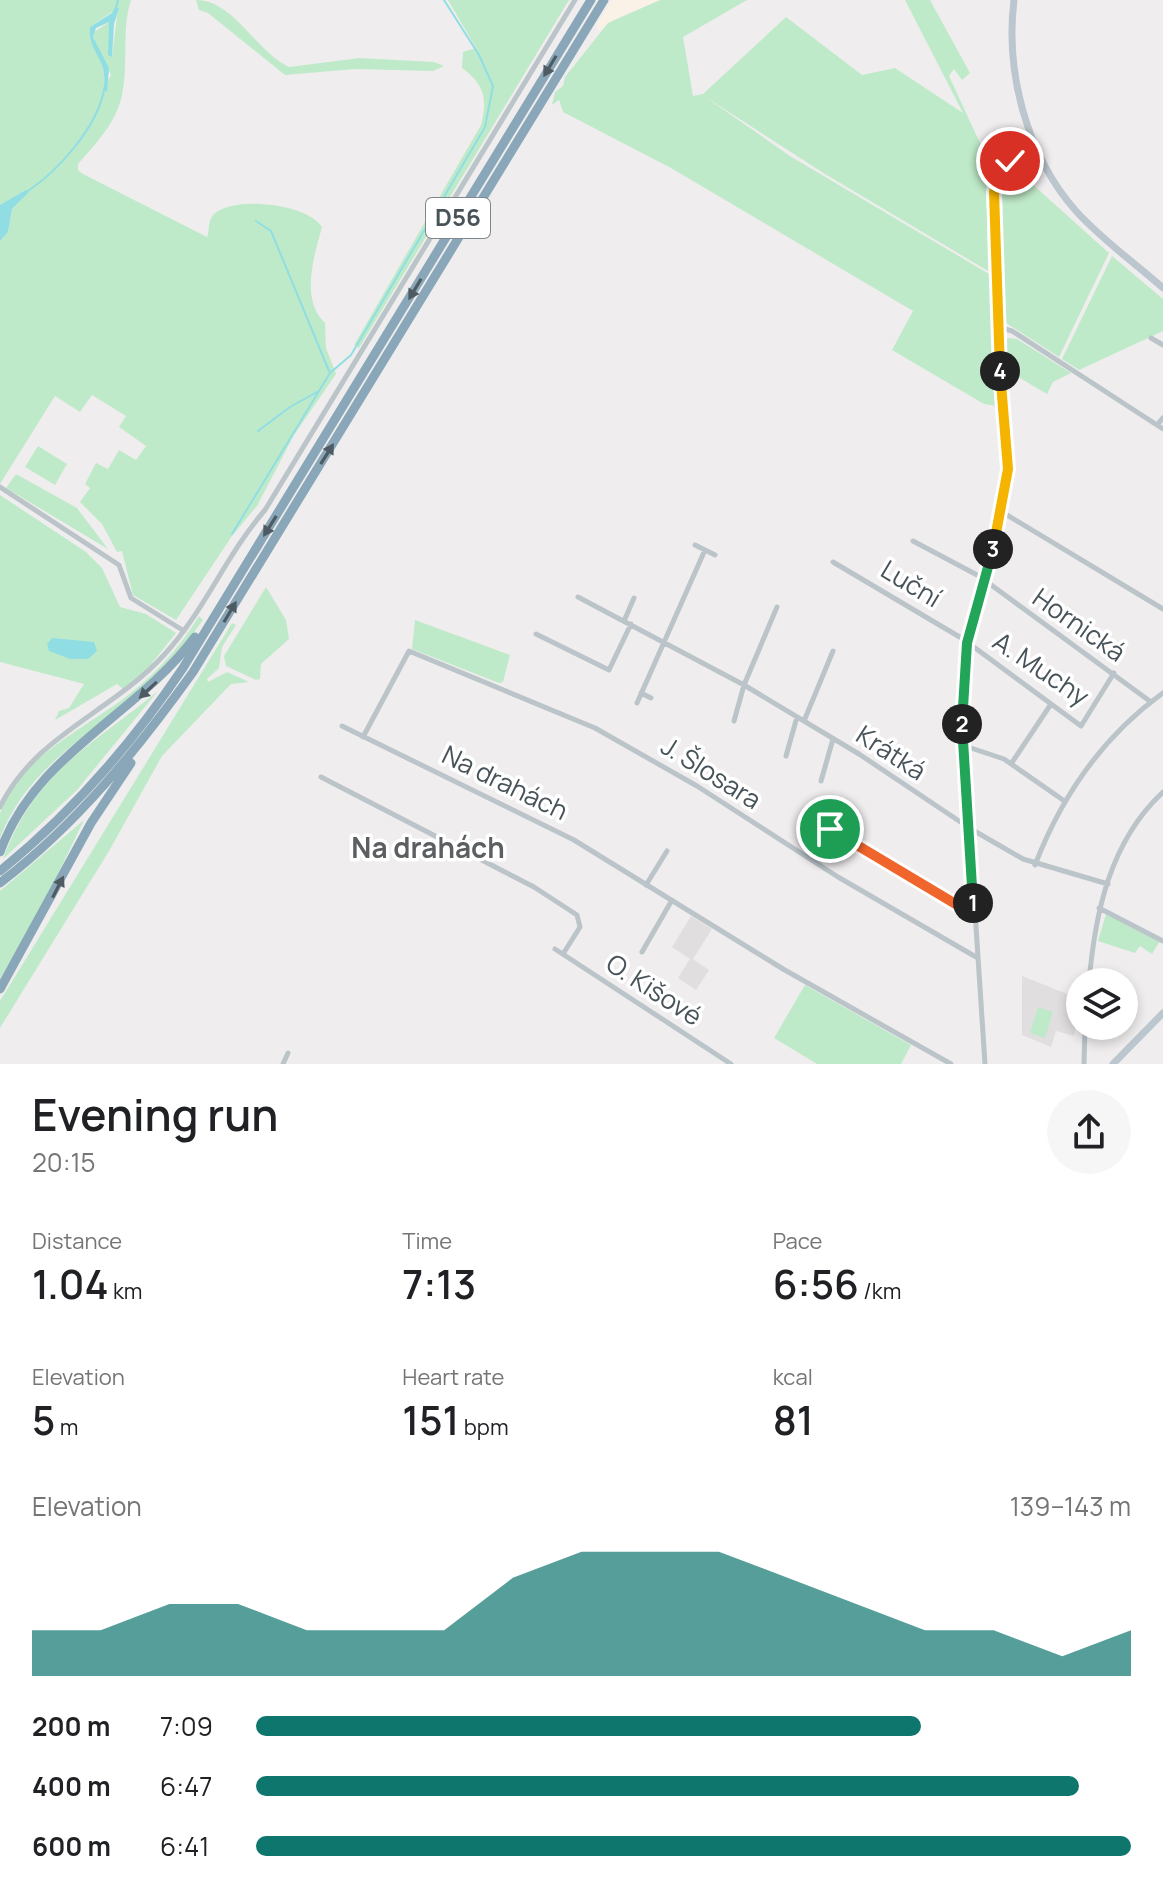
<!DOCTYPE html>
<meta charset="utf-8">
<style>
:root{--surface:#fff;--page:#f6f6f6;--text:#202124;--muted:#757577;--accent:#0f766e}
body{margin:0;font-family:Manrope,sans-serif;background:var(--page);color:var(--text);height:100vh;display:flex;flex-direction:column;font-size:30px;white-space:nowrap}
*{box-sizing:border-box;margin:0}
p{font-size:26px;color:var(--muted)}
.icon{flex:none;width:44px;height:44px;fill:none;stroke:currentColor;stroke-width:2;stroke-linecap:round;stroke-linejoin:round}
.map{position:relative;height:1064px;overflow:hidden}
.side{display:flex;flex-direction:column;background:var(--surface);flex:1}
.side>*{flex:none}
.tools{position:absolute;left:1066px;top:968px;display:grid;gap:16px}
.tools a{display:grid;place-items:center;width:72px;height:72px;border-radius:50%;background:var(--surface);box-shadow:0 4px 12px #0003;font-size:40px}
.pin{position:absolute;display:grid;place-items:center;width:68px;height:68px;color:#fff;margin:-34px;border:4px solid #fff;border-radius:50%;box-shadow:0 2px 8px #0007}
.km{position:absolute;width:40px;height:40px;margin:-20px;border-radius:50%;background:#222;color:#fff;font-size:22px;line-height:40px;text-align:center}
.round{display:grid;place-items:center;flex:none;width:84px;height:84px;border-radius:42px;background:var(--page)}
.overview{display:flex;align-items:center;justify-content:space-between;height:136px;padding:0 32px}
h1{font-size:44px;font-weight:600;line-height:60px}
.figures{display:grid;grid-template-columns:repeat(3,1fr);gap:12px;height:136px;padding:8px 32px}
.figures div{display:grid;align-content:center}
.figures b{font-size:40px;font-weight:600}
.figures small{font-size:22px;font-weight:400}
.figures p{font-size:22px}
.chart{height:224px;padding:16px 32px}
.chart p{display:flex;justify-content:space-between}
.chart svg{width:100%;height:144px;margin-top:8px;fill:var(--accent);opacity:.7}
ul{padding:0 32px;list-style:none;font-size:26px}
li{display:grid;grid-template-columns:128px 96px 1fr;align-items:center;height:60px}
li i{height:20px;border-radius:10px;background:var(--accent)}
.map>svg:first-child{display:block}
.commercial{fill:#faf2e7}
.education{fill:#e1dedf}
.green{fill:#bfeac9;fill-rule:evenodd}
.water{fill:#90dee3}
.lines{fill:none;stroke-linecap:round;stroke-linejoin:round}
.stream{stroke:#90dee3;stroke-width:2}
.street{stroke:#bac4c9;stroke-width:5}
.secondary{stroke:#bbc6ce;stroke-width:7}
.highway{stroke:#89a7b8;stroke-width:9}
.oneway{fill:#4e5b62}
.split-1-casing{stroke:#fff;stroke-width:16}
.split-2-casing{stroke:#fff;stroke-width:16}
.split-3-casing{stroke:#fff;stroke-width:16}
.split-4-casing{stroke:#fff;stroke-width:16}
.split-5-casing{stroke:#fff;stroke-width:16}
.split-1{stroke:#f0652b;stroke-width:10}
.split-2{stroke:#22a559;stroke-width:10}
.split-3{stroke:#22a559;stroke-width:10}
.split-4{stroke:#f5b400;stroke-width:10}
.split-5{stroke:#f5b400;stroke-width:10}
.labels{text-anchor:middle;stroke-width:7;stroke-linejoin:round;paint-order:stroke}
.shield{fill:#fff;stroke:#7e878b;stroke-width:2}
.shield-label{font-size:24px;font-weight:bold;fill:#475359}
.street-label{font-size:26px;fill:#475359;stroke:#fff}
.neighbourhood-label{font-size:28px;font-weight:bold;fill:#5b5f62;stroke:#fff}
</style>
<div class="map">
<svg width="1163" height="1064" viewBox="0 0 1163 1064">
<rect width="100%" height="100%" fill="#f0edee"/>
<path class="commercial" d="M 612,0 L 660,0 L 615,19 L 599,31 L 596,24 Z"/>
<path class="education" d="M 691,916 L 712,929 L 693,959 L 709,970 L 696,990 L 678,978 L 690,959 L 672,947 Z
M 1022,976 L 1080,999 L 1074,1036 L 1056,1031 L 1051,1047 L 1022,1035 Z"/>
<path class="green" d="M 0,0 L 131,0 C 121,31 129,63 122,95 C 117,121 96,144 78,164 L 78,170 L 83,174 L 207,237 C 210,230 207,221 214,214 C 234,196 306,203 322,227 C 314,256 300,300 325,323 L 326,348 L 336,374 L 294,435 L 257,506 L 232,536 L 176,620 L 133,595 L 122,551 L 117,552 L 102,524 L 80,502 L 90,488 L 85,484 L 96,463 L 108,469 L 119,450 L 136,460 L 146,446 L 119,427 L 126,416 L 92,395 L 80,412 L 55,396 L 0,484 L 0,241 L 8,232 L 12,209 L 28,192 L 0,205 ZM 118,8 L 112,57 L 109,22 L 94,32 L 93,37 L 111,75 L 103,89 C 109,65 91,51 90,27 Z
M 196,0 C 234,0 255,51 289,67 L 360,58 L 434,62 L 444,66 L 433,71 L 355,69 L 285,75 L 208,13 L 199,10 Z
M 448,0 L 569,0 L 359,348 L 354,345 L 481,125 C 488,99 484,84 462,68 L 463,52 L 476,48 Z
M 660,0 L 747,0 L 683,37 L 693,96 L 703,94 L 786,17 L 862,75 L 895,68 L 963,113 L 905,0 L 930,0 L 970,73 L 962,80 L 954,69 L 949,76 L 986,156 L 988,271 L 825,174 L 704,96 L 790,156 L 989,274 L 997,406 L 984,404 L 892,350 L 913,311 L 671,168 L 563,112 L 559,100 L 552,105 L 555,92 L 563,86 L 565,77 L 608,23 Z
M 1021,174 L 1109,253 L 1059,357 L 1003,321 L 999,186 L 1007,175 Z
M 1112,256 L 1163,299 L 1163,331 L 1079,370 L 1062,359 Z
M 1008,338 L 1017,339 L 1071,373 L 1053,382 L 1047,394 L 1006,370 L 1004,341 Z
M 38,446 L 67,464 L 55,485 L 25,467 Z
M 16,474 L 77,508 L 108,549 L 6,488 Z
M 0,495 L 86,552 L 102,568 L 120,607 L 146,614 L 176,633 L 149,667 L 123,689 L 117,684 L 55,720 L 59,711 L 69,708 L 84,684 L 0,662 Z
M 266,587 L 286,620 L 289,639 L 261,664 L 260,679 L 256,680 L 226,666 L 224,656 Z
M 199,616 L 203,620 C 188,640 175,661 157,677 C 100,730 29,762 0,838 C 0,831 0,821 0,814 C 12,764 82,729 119,702 C 151,679 179,649 199,616 Z
M 415,620 L 510,655 L 503,682 L 499,683 L 412,649 Z
M 232,623 L 236,625 L 222,647 L 219,668 L 207,679 L 208,682 L 227,672 L 249,682 L 231,684 L 162,756 L 109,851 L 0,1028 L 0,1001 Z
M 158,691 L 77,790 L 3,859 C 36,770 90,747 158,691 Z
M 84,820 L 39,913 L 0,979 L 0,891 Z
M 1106,914 L 1160,941 L 1152,954 L 1140,946 L 1135,953 L 1098,941 Z
M 805,985 L 911,1045 L 901,1064 L 817,1064 L 774,1038 Z
M 1038,1007 L 1053,1012 L 1045,1038 L 1030,1033 Z"/>
<path class="water" d="M 115,7 L 119,8 L 114,24 L 112,57 L 108,55 L 109,22 L 96,28 L 93,37 L 109,68 L 107,92 L 103,89 C 110,60 87,52 90,27 L 112,13 Z
M 26,190 L 29,192 L 12,209 L 8,232 L 0,241 L 0,205 Z
M 52,638 L 94,642 L 97,651 L 88,659 L 70,659 L 49,651 L 47,644 Z"/>
<g class="lines">
<path class="stream" d="M 116,8 L 118,0
M 28,191 C 59,170 97,127 104,90
M 256,221 L 271,231 L 329,371
M 258,431 L 290,407 L 317,392
M 232,534 L 330,373 L 351,355 L 485,127 L 493,86 L 479,55 L 444,0"/>
<path class="street" d="M 998,327 L 1012,331 L 1163,429
M 1151,338 L 1163,345
M 1157,425 L 1163,418
M 0,487 L 119,565 L 131,598 L 184,631
M 1002,512 L 1163,609
M 913,541 L 979,576 L 1151,702
M 695,545 L 715,555
M 833,562 L 963,639 L 1081,726 L 1114,673
M 578,597 L 744,685 L 859,754 L 971,829 L 1023,859 L 1108,884
M 624,621 L 634,598
M 536,634 L 609,670 L 631,624
M 641,693 L 651,698
M 637,703 L 705,550
M 734,721 L 744,685 L 777,607
M 804,721 L 833,651
M 342,726 L 574,840 L 783,969 L 951,1064
M 363,737 L 409,651 L 595,728 L 697,786 L 838,877 L 976,957
M 962,745 L 1004,759 L 1063,800
M 786,756 L 797,717
M 1011,764 L 1051,704
M 321,777 L 534,887 L 577,915 L 580,927 L 563,954
M 821,781 L 833,739
M 0,807 C 35,735 112,712 164,655 C 204,612 226,555 265,510 L 575,0
M 830,829 L 973,914
M 1035,865 C 1062,795 1102,737 1163,693
M 646,885 L 667,851
M 1099,908 L 1163,941
M 555,949 L 731,1064
M 642,952 L 672,900
M 1089,982 C 1095,913 1110,841 1163,792
M 283,1064 L 288,1053
M 985,1064 L 961,697 L 967,643 L 996,540 L 1008,469 L 993,233 L 995,181 L 1003,167 L 1035,144
M 1084,1064 L 1085,1026"/>
<path class="secondary" d="M 1014,0 C 1005,72 1027,156 1076,211 C 1101,239 1135,263 1163,288
M 1113,1064 L 1163,1013"/>
<path class="highway" d="M 0,852 C 35,754 135,717 195,637
M 0,871 C 72,813 131,745 183,668 L 591,0
M 0,883 C 77,824 137,750 193,672 L 604,0
M 0,989 L 91,823 L 131,763"/>
</g>
<defs><path id="oneway-solid" d="M-6-.8H1V-3.2L6.5 0L1 3.2V.8H-6Z" transform="scale(2)"/></defs>
<g class="oneway">
<use href="#oneway-solid" transform="translate(550 66) rotate(121)"/>
<use href="#oneway-solid" transform="translate(415 289) rotate(121)"/>
<use href="#oneway-solid" transform="translate(327 454) rotate(-58)"/>
<use href="#oneway-solid" transform="translate(270 526) rotate(122)"/>
<use href="#oneway-solid" transform="translate(230 612) rotate(-59)"/>
<use href="#oneway-solid" transform="translate(148 690) rotate(137)"/>
<use href="#oneway-solid" transform="translate(58 887) rotate(-63)"/>
</g>
<g class="lines">
<g class="split-1-casing">
<path id="split-1" d="M 830,829 L 974,915 L 973,903"/>
</g>
<g class="split-2-casing">
<path id="split-2" d="M 962,724 L 973,903"/>
</g>
<g class="split-3-casing">
<path id="split-3" d="M 962,724 L 967,643 L 993,549"/>
</g>
<g class="split-4-casing">
<path id="split-4" d="M 993,549 L 1008,469 L 1000,371"/>
</g>
<g class="split-5-casing">
<path id="split-5" d="M 1000,371 L 994,192 L 998,174 L 1010,161"/>
</g>
<use href="#split-1" class="split-1"/>
<use href="#split-2" class="split-2"/>
<use href="#split-3" class="split-3"/>
<use href="#split-4" class="split-4"/>
<use href="#split-5" class="split-5"/>
</g>
<g class="labels">
<rect class="shield" x="426" y="198" width="64" height="40" rx="6"/>
<g class="shield-label">
<text x="458" y="226">D56</text>
</g>
<g class="street-label">
<text transform="translate(911 584) rotate(31)" y="9">Luční</text>
<text transform="translate(1079 625) rotate(35)" y="9">Hornická</text>
<text transform="translate(1041 669) rotate(34)" y="9">A. Muchy</text>
<text transform="translate(891 753) rotate(33)" y="9">Krátká</text>
<text transform="translate(711 773) rotate(32)" y="9">J. Šlosara</text>
<text transform="translate(505 783) rotate(26)" y="9">Na drahách</text>
<text transform="translate(654 990) rotate(33)" y="9">O. Kišové</text>
</g>
<g class="neighbourhood-label">
<text x="428" y="858">Na drahách</text>
</g>
</g>
</svg>
<div class="tools">
<a><svg class="icon" aria-label="layers" viewBox="0 0 24 24"><path d="M12 4l9 5-9 5-9-5zM3 14l9 5 9-5"/></svg></a>
</div>
<div class="pin" style="left:830px;top:829px;background:#1e9e55"><svg class="icon" aria-label="arrive" viewBox="0 0 24 24"><path d="M6 21V4h12l-3 4 3 4H6"/></svg></div>
<div class="pin" style="left:1010px;top:161px;background:#d93025"><svg class="icon" aria-label="check" viewBox="0 0 24 24"><path d="M5 12l5 5 9-10"/></svg></div>
<b class="km" style="left:973px;top:903px">1</b>
<b class="km" style="left:962px;top:724px">2</b>
<b class="km" style="left:993px;top:549px">3</b>
<b class="km" style="left:1000px;top:371px">4</b>
</div>
<section class="side">
<div class="overview"><div><h1>Evening run</h1><p>20:15</p></div><a class="round"><svg class="icon" aria-label="share" viewBox="0 0 24 24"><path d="M12 15V3M7 8l5-5 5 5M5 13v7h14v-7"/></svg></a></div>
<div class="figures">
<div><p>Distance</p><b>1.04<small> km</small></b></div>
<div><p>Time</p><b>7:13</b></div>
<div><p>Pace</p><b>6:56<small> /km</small></b></div>
</div>
<div class="figures">
<div><p>Elevation</p><b>5<small> m</small></b></div>
<div><p>Heart rate</p><b>151<small> bpm</small></b></div>
<div><p>kcal</p><b>81</b></div>
</div>
<div class="chart"><p><span>Elevation</span>139–143 m</p>
<svg viewBox="0 0 160 44" preserveAspectRatio="none"><path d="M0 44V30L10 30L20 22L30 22L40 30L50 30L60 30L70 14L80 6L90 6L100 6L110 14L120 22L130 30L140 30L150 38L160 30V44z"/></svg>
</div>
<ul>
<li><b>200 m</b>7:09<i style="width:76%"></i></li>
<li><b>400 m</b>6:47<i style="width:94%"></i></li>
<li><b>600 m</b>6:41<i style="width:100%"></i></li>
</ul>
</section>
